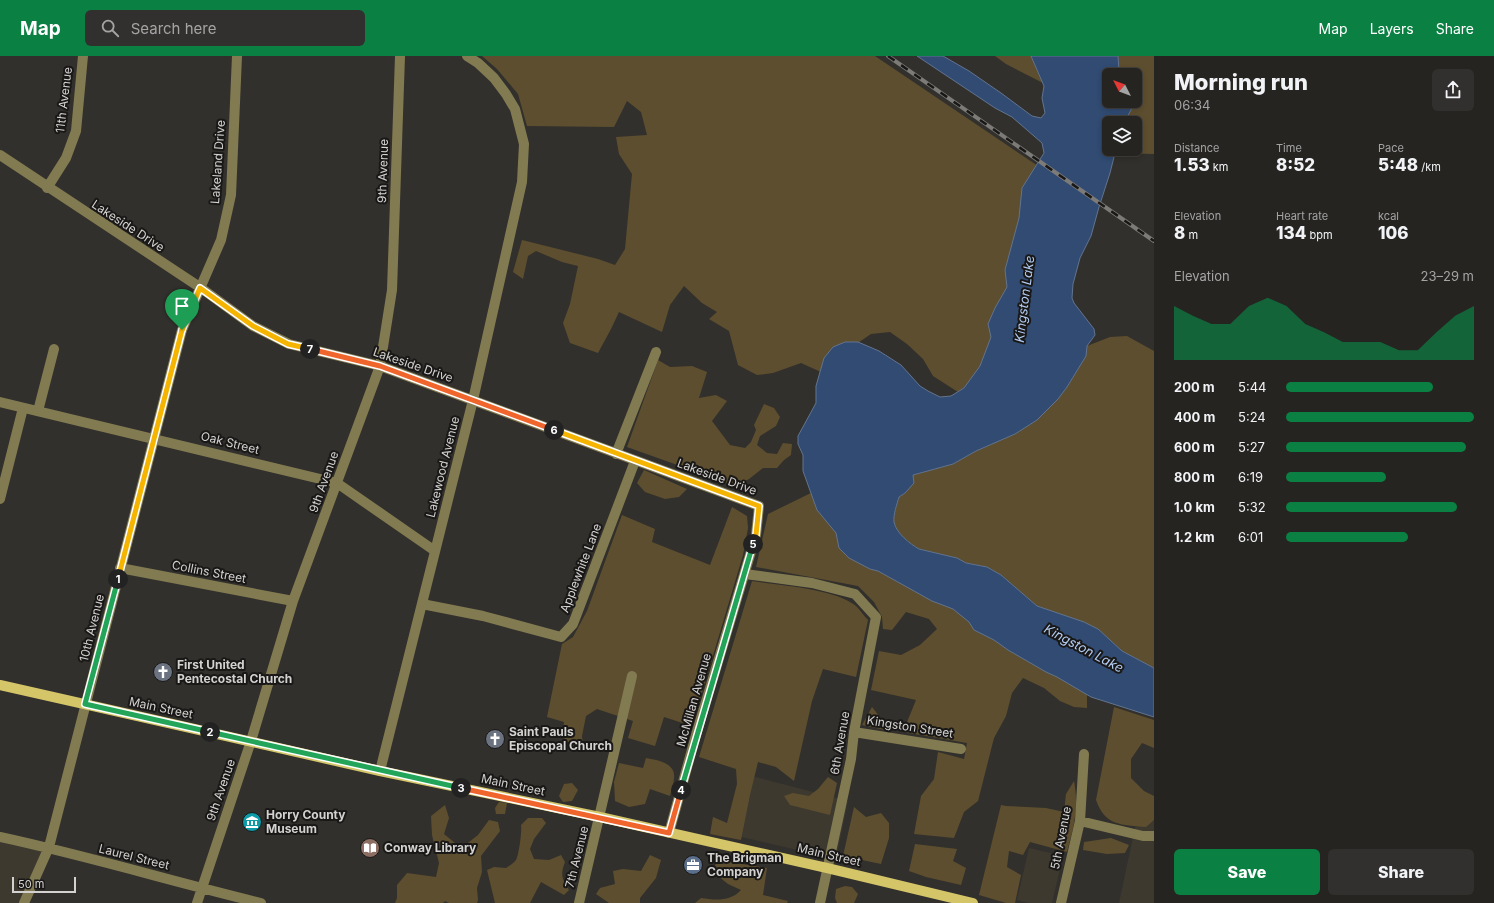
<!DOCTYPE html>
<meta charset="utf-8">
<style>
:root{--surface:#262421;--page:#32302e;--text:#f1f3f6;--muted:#a4a4a5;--line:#42413f;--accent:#0b8043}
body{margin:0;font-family:Inter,sans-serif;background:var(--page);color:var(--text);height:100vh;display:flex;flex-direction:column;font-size:15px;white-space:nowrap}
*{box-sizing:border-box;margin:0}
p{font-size:13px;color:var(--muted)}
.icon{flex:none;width:22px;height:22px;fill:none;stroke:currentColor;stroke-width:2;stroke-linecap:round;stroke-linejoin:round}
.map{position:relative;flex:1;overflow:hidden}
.sheet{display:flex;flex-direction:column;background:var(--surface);width:340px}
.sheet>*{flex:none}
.needle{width:26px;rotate:312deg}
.controls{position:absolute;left:1102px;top:12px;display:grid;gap:8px}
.controls a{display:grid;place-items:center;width:40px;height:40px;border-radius:6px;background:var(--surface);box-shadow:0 2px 6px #0003,0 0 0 1px var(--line);font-size:20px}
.scale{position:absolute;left:12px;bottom:10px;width:64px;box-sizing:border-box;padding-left:4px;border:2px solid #d4d2d0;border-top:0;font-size:11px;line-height:14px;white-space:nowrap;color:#d4d2d0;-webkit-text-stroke:3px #191817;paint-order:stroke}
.pin{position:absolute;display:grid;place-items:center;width:34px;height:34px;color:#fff;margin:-41px -17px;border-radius:50% 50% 50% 0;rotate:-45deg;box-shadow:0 0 4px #0007}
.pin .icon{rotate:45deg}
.km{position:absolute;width:20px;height:20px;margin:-10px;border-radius:50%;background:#222;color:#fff;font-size:11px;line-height:20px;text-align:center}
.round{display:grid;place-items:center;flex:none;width:42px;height:42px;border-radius:6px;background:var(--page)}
.overview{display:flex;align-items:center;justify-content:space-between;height:68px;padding:0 20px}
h1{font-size:22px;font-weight:800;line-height:30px}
.stats{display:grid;grid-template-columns:repeat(3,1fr);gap:6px;height:68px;padding:4px 20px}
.stats div{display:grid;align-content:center}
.stats b{font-size:17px;font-weight:800}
.stats small{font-size:11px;font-weight:400}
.stats p{font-size:11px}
.chart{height:112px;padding:8px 20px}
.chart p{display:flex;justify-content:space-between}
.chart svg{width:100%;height:72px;margin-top:4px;fill:var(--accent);opacity:.7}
.cta{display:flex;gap:8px;margin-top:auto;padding:8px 20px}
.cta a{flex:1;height:46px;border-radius:6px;background:var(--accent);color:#fff;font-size:16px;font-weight:800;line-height:46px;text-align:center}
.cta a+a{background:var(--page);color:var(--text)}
ul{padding:0 20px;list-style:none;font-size:13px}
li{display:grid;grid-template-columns:64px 48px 1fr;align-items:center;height:30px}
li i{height:10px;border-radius:5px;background:var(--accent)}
header{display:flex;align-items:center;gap:24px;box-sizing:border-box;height:56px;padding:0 20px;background:var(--accent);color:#fff}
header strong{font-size:19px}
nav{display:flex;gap:22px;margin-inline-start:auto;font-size:14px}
.search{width:280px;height:36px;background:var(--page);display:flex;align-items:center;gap:10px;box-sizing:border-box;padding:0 14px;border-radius:6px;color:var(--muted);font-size:15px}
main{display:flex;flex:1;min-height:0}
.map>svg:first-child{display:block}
.built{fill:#3d392f}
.green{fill:#5d4e2f}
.water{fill:#314b73;stroke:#62748f}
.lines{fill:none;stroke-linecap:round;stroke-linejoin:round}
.minor{stroke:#827b51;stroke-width:10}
.major{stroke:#d4c569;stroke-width:10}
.rail-casing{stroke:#7d7b78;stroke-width:4}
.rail{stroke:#191817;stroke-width:2.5;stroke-dasharray:8;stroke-linecap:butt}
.split-1-casing{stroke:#fff;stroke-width:8}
.split-2-casing{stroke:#fff;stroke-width:8}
.split-3-casing{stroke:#fff;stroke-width:8}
.split-4-casing{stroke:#fff;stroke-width:8}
.split-5-casing{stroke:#fff;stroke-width:8}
.split-6-casing{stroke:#fff;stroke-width:8}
.split-7-casing{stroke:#fff;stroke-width:8}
.split-8-casing{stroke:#fff;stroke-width:8}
.split-1{stroke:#f5b400;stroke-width:5}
.split-2{stroke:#22a559;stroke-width:5}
.split-3{stroke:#22a559;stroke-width:5}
.split-4{stroke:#f0652b;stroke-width:5}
.split-5{stroke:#22a559;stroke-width:5}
.split-6{stroke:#f5b400;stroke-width:5}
.split-7{stroke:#f0652b;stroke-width:5}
.split-8{stroke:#f5b400;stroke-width:5}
.labels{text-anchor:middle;stroke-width:4;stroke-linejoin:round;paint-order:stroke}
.street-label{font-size:12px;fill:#d4d2d0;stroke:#191817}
.poi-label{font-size:12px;font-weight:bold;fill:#d4d2d0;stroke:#191817;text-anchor:start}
.water-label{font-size:13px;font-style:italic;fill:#b2ccf3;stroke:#191817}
</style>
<header>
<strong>Map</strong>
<div class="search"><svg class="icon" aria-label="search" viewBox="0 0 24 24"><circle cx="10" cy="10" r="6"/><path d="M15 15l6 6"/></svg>Search here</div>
<nav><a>Map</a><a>Layers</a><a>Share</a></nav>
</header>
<main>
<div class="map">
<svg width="1154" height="847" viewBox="0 0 1154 847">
<rect width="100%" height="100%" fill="#32302c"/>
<path class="built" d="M 751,720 L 848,745 L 836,803 L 737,780 Z
M 1137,762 L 1154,765 L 1154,847 L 1119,847 Z
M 0,781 L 49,791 L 24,847 L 0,847 Z
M 1029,792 L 1063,800 L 1052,847 L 1028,847 L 1017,844 Z"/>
<path class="green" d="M 482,0 L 875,0 L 1041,112 L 1028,170 L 979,321 L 958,336 L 933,320 L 923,303 L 907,288 L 890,276 L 871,278 L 846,295 L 821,316 L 801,307 L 773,317 L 757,319 L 738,309 L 729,275 L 709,263 L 717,256 L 702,247 L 684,230 L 670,249 L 662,276 L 619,256 L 611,273 L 598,297 L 570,287 L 563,267 L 570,248 L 578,210 L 562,206 L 536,195 L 528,200 L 523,223 L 513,216 L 522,184 L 598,203 L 615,209 L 625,193 L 632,118 L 619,98 L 616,81 L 647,79 L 641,56 L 627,45 L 614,71 L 527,70 L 518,38 L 497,13 Z
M 995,0 L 1031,0 L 1043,27 L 1006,8 Z
M 1118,0 L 1154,0 L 1154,98 L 1115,97 L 1116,93 L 1135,93 L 1135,67 L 1124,67 L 1132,52 L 1133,45 L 1135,45 L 1135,19 L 1120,19 L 1119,15 Z
M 1127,280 L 1154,295 L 1154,612 L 1122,595 L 1098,573 L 1037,550 L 1001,519 L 987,511 L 966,507 L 957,502 L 919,493 C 910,488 896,477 894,466 C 893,459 897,448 899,441 L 905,437 L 913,419 L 953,408 L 976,395 L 1015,378 L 1037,364 L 1058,343 L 1067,331 L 1086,300 L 1087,290 L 1110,281 Z
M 658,304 L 670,311 L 692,310 L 707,316 L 699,342 L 716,339 L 727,345 L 712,365 L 730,389 L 745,392 L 751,386 L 756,374 L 754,369 L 764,348 L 774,352 L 780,361 L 776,370 L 760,380 L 757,389 L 767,397 L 777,398 L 783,387 L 792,388 L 791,399 L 784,404 L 777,412 L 763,412 L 749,423 L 736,430 L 627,391 Z
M 644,414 L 687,433 L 679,441 L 665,443 L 645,436 L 637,427 Z
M 815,435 L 1087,635 L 1087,652 L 1074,651 L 1060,645 L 1044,632 L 1023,622 L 1012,637 L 1006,660 L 994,682 L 978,745 L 964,756 L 954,782 L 914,778 L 921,740 L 934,723 L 938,696 L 964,703 L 967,687 L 903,676 L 916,644 L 871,634 L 879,595 L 901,599 L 920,589 L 937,573 L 929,563 L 906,556 L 892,574 L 883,573 L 882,561 L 874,546 L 858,530 L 756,511 L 768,458 Z
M 732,451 L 747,460 L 748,472 L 743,499 L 692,670 L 664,661 L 655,690 L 628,682 L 633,665 L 597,653 L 586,660 L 582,680 L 583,693 L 571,689 L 562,680 L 564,666 L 547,661 L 562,588 L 573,581 L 587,555 L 622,459 L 655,473 L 652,486 L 710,509 Z
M 752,525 C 778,529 837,533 856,550 C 860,554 864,560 868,564 L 856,621 L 823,613 L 812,645 L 794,725 L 776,711 L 758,706 L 750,739 L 741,784 L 710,778 L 713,761 L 727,767 L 737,728 L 736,713 L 699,701 Z
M 872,651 L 883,665 L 885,674 L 862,669 Z
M 1114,651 L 1154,664 L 1154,692 L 1142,687 L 1131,703 L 1131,722 L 1144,735 L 1154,740 L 1154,764 L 1146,771 C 1122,769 1105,770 1096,744 Z
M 646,702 C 657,704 676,707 674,722 C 674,728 671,734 670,740 L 650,733 L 645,748 L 629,751 L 615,745 L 614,726 L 619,707 L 643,712 Z
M 828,721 L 837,727 L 830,759 L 790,749 L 784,740 L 793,737 L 809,740 L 818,733 Z
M 1074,725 C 1079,752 1074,770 1067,796 L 1030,786 L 1023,799 L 1009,795 L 1007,811 L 1021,819 L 1015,847 L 1006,847 L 979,839 L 1001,749 L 1006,750 L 1046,752 L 1064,756 L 1066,738 Z
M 572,727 L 578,734 L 572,745 L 563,746 L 559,740 L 564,728 Z
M 499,746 L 507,747 L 505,758 L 496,758 L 495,752 Z
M 445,749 L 449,762 L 444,778 L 455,787 L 464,790 L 478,779 L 489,764 L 498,766 L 500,775 L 481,800 L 482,816 L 477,832 L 478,844 L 477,847 L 449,847 L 445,845 L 443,847 L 395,847 L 397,842 L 397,829 L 407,817 L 436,821 L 439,807 L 432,779 L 431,760 Z
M 854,751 L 866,761 L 881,757 L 889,767 L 889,782 L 881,808 L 843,800 Z
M 528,762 L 542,762 L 546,767 L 534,783 L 530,793 L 534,803 L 549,804 L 561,799 L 565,806 C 560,819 562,823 569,834 L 564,839 L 541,826 L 530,847 L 495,847 L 487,814 L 494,811 L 506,812 C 509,810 514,807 516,804 C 519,799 522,775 521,769 Z
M 1111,782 L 1129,789 L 1125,797 L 1107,798 L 1083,794 L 1084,786 Z
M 915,788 L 957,793 L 953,805 L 966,812 L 961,829 L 926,821 L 909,815 Z
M 650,799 L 661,804 L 656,822 L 640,842 L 640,847 L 609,847 L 596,838 L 600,832 L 615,828 L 613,815 L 623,813 L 641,815 Z
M 717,804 L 767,812 L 763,839 L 788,845 L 787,847 L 695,847 L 701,842 C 715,844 730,846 741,834 L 728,828 L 713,816 Z
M 845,830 L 852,831 L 858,838 L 854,847 L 837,847 L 835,842 L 836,833 Z"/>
<path class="water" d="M 917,0 L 943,0 L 969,15 L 1001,37 L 1032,60 L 1041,62 L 1045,57 L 1042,42 L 1044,30 L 1031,0 L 1118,0 L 1119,15 L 1120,19 L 1109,19 L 1109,45 L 1133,45 L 1132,52 L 1124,67 L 1109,67 L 1109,93 L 1116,93 L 1110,117 L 1099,151 L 1091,180 L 1080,202 L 1073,228 L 1072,242 L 1074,247 L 1094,273 L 1095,279 L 1087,290 L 1086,300 L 1067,331 L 1058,343 L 1037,364 L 1015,378 L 976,395 L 953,408 L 913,419 L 914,427 L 905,437 L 899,441 C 897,448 893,459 894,466 C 896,477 910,488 919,493 L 957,502 L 966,507 L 987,511 L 1001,519 L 1037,550 L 1084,566 L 1098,573 L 1122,595 L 1154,612 L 1154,661 L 1091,641 L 1057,621 L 1046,616 L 1008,594 L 994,584 L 974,574 L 969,566 L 953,553 L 932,545 L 878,515 L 870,513 L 849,502 L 839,492 L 836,477 L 817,454 L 803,415 L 803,399 L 798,388 L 798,380 L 816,347 L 816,330 L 824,302 L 833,291 L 845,286 L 858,286 L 879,295 L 901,309 L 920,330 L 928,335 L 940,341 L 951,340 L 964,332 L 980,310 L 991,281 L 988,268 L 995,252 L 1007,231 L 1005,214 L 1019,162 L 1022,132 L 1044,97 L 1042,87 L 1012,61 L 995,52 Z"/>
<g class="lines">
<path class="minor" d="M 0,99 L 201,232 L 253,270 L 289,288 L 380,310 L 759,450 L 756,479 L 696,679 L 669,777
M 47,132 L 66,102 L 76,75 L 83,0
M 0,346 L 337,427 L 435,495
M 38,355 L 54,293
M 616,398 L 656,296
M 0,443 L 23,352
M 120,512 L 293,545
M 745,518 L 812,527 L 855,538 L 876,561 L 854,676 L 851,703 L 820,847
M 422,548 L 483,560 L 561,581 L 573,568 L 635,405
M 854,676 L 961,693
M 380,715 L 473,344 L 522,126 L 524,88 L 515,53 L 506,38 L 494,22 L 478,7 L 467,0
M 1080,765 L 1143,780 L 1154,780
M 0,781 C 88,800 174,826 261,847
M 24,847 L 49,791 L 182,274 L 221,184 L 231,139 L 237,0
M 197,847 L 251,685 L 293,545 L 380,310 L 392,234 L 400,0
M 579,847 L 632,620
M 1061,847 L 1080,765 L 1084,698"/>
<path class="major" d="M 0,629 L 380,715 L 600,761 L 827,812 L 973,847"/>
<g class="rail-casing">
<path id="rail" d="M 888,0 L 1154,185"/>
</g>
<use href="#rail" class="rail"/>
</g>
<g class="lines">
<g class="split-1-casing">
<path id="split-1" d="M 118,523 L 182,274"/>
</g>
<g class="split-2-casing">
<path id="split-2" d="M 118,523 L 85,648 L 210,676"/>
</g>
<g class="split-3-casing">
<path id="split-3" d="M 210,676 L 461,732"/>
</g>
<g class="split-4-casing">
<path id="split-4" d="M 461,732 L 669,777 L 681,734"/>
</g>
<g class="split-5-casing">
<path id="split-5" d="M 681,734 L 753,488"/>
</g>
<g class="split-6-casing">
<path id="split-6" d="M 554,374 L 759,450 L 756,479 L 753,488"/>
</g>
<g class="split-7-casing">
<path id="split-7" d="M 310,293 L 380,310 L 554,374"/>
</g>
<g class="split-8-casing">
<path id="split-8" d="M 182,274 L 200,232 L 253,270 L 288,288 L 310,293"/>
</g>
<use href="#split-1" class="split-1"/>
<use href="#split-2" class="split-2"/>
<use href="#split-3" class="split-3"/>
<use href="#split-4" class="split-4"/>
<use href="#split-5" class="split-5"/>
<use href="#split-6" class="split-6"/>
<use href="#split-7" class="split-7"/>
<use href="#split-8" class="split-8"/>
</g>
<defs>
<g id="church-disc" transform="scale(1)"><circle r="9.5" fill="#6b7280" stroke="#191817"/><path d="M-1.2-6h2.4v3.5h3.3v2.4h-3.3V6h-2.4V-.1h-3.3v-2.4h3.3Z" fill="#fff"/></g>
<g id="museum-disc" transform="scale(1)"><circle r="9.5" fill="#0f9aa8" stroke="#191817"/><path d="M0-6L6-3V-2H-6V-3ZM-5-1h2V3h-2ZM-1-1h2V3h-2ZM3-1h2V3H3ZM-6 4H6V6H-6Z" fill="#fff"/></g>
<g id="library-disc" transform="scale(1)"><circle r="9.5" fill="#8d6e63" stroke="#191817"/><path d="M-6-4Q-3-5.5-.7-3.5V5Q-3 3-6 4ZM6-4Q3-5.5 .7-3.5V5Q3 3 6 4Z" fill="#fff"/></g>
<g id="office-disc" transform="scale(1)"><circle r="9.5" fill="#5c6f8a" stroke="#191817"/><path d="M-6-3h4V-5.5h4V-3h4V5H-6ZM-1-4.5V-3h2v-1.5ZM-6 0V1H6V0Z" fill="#fff"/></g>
</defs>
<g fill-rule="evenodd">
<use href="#church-disc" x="163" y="616"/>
<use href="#church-disc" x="495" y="683"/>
<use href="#museum-disc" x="252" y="766"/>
<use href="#library-disc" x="370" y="792"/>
<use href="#office-disc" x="693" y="809"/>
</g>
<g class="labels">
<g class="street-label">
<text transform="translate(64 44) rotate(-83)" y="4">11th Avenue</text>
<text transform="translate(218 106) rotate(-86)" y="4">Lakeland Drive</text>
<text transform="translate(383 115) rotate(-88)" y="4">9th Avenue</text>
<text transform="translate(128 170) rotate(33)" y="4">Lakeside Drive</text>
<text transform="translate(413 309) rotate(19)" y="4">Lakeside Drive</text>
<text transform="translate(230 387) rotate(14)" y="4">Oak Street</text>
<text transform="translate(443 411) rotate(-76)" y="4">Lakewood Avenue</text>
<text transform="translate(717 421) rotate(20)" y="4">Lakeside Drive</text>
<text transform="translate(324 426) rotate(-70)" y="4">9th Avenue</text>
<text transform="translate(581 512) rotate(-69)" y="4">Applewhite Lane</text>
<text transform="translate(209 516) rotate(11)" y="4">Collins Street</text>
<text transform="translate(92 572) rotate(-76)" y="4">10th Avenue</text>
<text transform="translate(694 644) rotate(-74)" y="4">McMillan Avenue</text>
<text transform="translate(161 652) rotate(12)" y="4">Main Street</text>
<text transform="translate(910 671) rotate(9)" y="4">Kingston Street</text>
<text transform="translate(840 687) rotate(-80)" y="4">6th Avenue</text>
<text transform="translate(513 729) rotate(12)" y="4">Main Street</text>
<text transform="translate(221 734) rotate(-71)" y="4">9th Avenue</text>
<text transform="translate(1061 782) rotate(-79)" y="4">5th Avenue</text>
<text transform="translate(829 799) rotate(13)" y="4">Main Street</text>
<text transform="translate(134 801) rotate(14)" y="4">Laurel Street</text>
<text transform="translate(577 801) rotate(-76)" y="4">7th Avenue</text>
</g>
<g class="poi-label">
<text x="177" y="613">First United<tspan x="177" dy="14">Pentecostal Church</tspan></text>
<text x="509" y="680">Saint Pauls<tspan x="509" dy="14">Episcopal Church</tspan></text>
<text x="266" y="763">Horry County<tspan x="266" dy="14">Museum</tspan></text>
<text x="384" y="796">Conway Library</text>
<text x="707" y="806">The Brigman<tspan x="707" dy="14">Company</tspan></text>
</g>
<g class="water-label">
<text transform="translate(1024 243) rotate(-83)" y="5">Kingston Lake</text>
<text transform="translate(1084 592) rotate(28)" y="5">Kingston Lake</text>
</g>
</g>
</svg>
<div class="controls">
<a><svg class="needle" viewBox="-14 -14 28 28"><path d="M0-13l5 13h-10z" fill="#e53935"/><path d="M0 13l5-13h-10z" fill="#a4a4a5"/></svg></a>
<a><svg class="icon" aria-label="layers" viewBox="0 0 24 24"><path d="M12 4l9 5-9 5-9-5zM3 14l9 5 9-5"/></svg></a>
</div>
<div class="scale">50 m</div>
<div class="pin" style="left:182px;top:274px;background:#1e9e55"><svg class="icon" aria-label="arrive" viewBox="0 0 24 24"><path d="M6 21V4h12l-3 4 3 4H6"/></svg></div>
<b class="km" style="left:118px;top:523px">1</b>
<b class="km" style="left:210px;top:676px">2</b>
<b class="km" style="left:461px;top:732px">3</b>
<b class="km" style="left:681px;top:734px">4</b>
<b class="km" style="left:753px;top:488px">5</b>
<b class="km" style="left:554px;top:374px">6</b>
<b class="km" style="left:310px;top:293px">7</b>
</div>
<section class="sheet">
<div class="overview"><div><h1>Morning run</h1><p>06:34</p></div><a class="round"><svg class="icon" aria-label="share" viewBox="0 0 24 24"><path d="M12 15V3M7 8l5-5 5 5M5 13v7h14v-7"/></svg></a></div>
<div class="stats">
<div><p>Distance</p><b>1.53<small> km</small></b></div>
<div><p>Time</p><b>8:52</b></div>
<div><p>Pace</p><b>5:48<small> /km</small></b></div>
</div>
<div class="stats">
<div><p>Elevation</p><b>8<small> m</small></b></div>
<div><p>Heart rate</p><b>134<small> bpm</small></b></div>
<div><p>kcal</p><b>106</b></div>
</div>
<div class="chart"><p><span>Elevation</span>23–29 m</p>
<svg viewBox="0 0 160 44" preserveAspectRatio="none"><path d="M0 44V11L10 17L20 22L30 22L40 11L50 6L60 11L70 22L80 27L90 33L100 33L110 33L120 38L130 38L140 27L150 17L160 11V44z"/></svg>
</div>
<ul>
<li><b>200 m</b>5:44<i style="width:78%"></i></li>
<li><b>400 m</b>5:24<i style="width:100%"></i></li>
<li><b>600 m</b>5:27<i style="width:96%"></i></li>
<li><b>800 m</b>6:19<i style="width:53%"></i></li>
<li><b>1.0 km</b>5:32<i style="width:91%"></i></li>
<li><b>1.2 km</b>6:01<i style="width:65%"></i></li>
</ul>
<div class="cta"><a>Save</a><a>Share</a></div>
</section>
</main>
